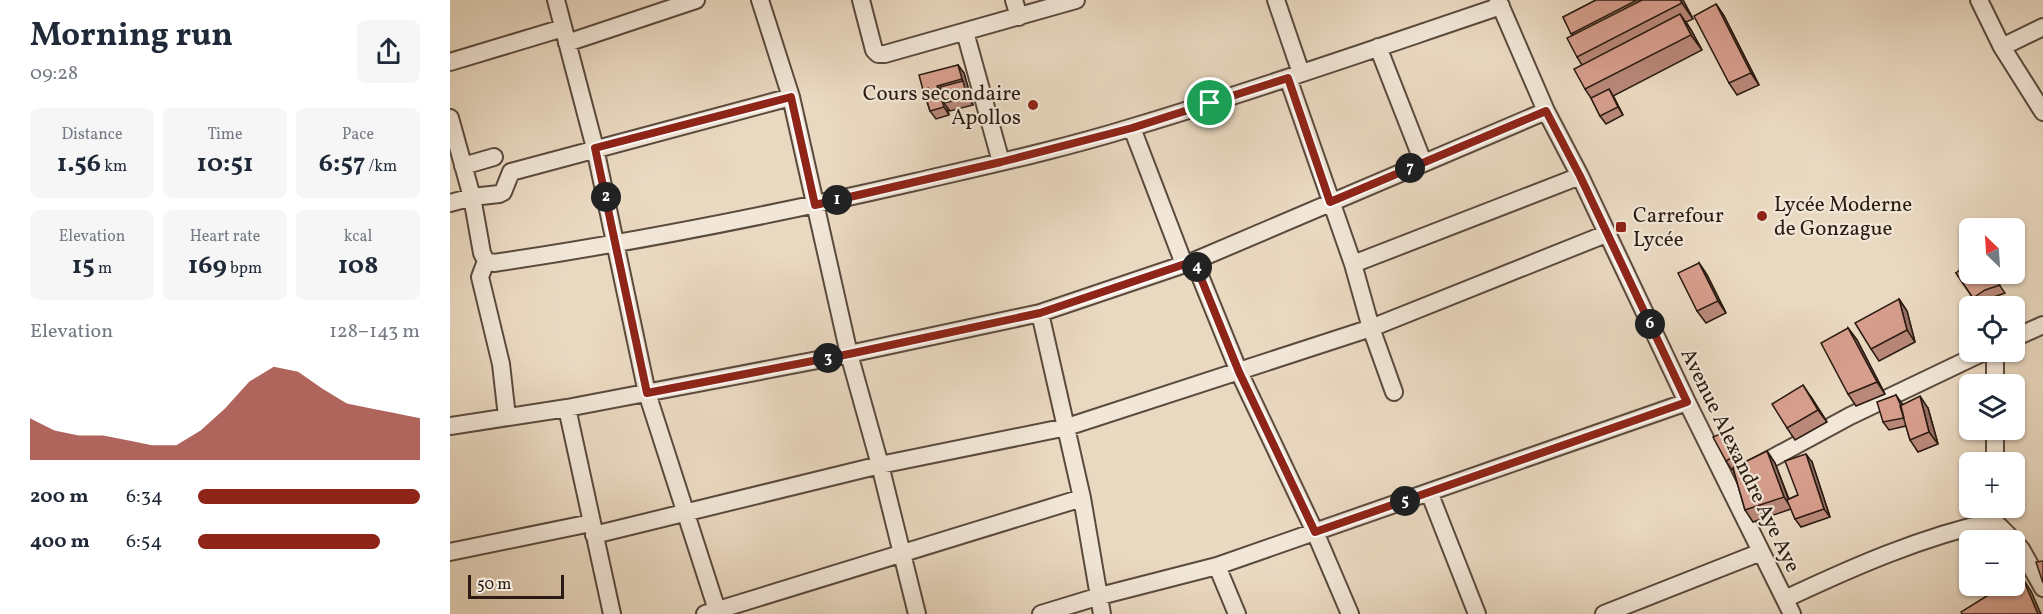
<!DOCTYPE html>
<meta charset="utf-8">
<style>
:root{--surface:#fff;--page:#f6f6f7;--text:#1f2937;--muted:#747a83;--accent:#8f2418}
body{margin:0;font-family:Vollkorn,serif;background:var(--page);color:var(--text);height:100vh;display:flex;flex-direction:column;font-size:22px;white-space:nowrap}
*{box-sizing:border-box;margin:0}
p{font-size:20px;color:var(--muted)}
.icon{flex:none;width:33px;height:33px;fill:none;stroke:currentColor;stroke-width:2;stroke-linecap:round;stroke-linejoin:round}
.map{position:relative;flex:1;overflow:hidden}
.details{display:flex;flex-direction:column;background:var(--surface);width:450px}
.details>*{flex:none}
.needle{width:39px;rotate:335deg}
.fabs{position:absolute;left:1509px;top:218px;display:grid;gap:12px}
.fabs a{display:grid;place-items:center;width:66px;height:66px;border-radius:9px;background:var(--surface);box-shadow:0 2px 4px #0004;font-size:30px}
.scale{position:absolute;left:18px;bottom:15px;width:96px;box-sizing:border-box;padding-left:6px;border:3px solid #2a1a11;border-top:0;font-size:16px;line-height:21px;white-space:nowrap;color:#2a1a11;-webkit-text-stroke:4px #f1e6d7;paint-order:stroke}
.pin{position:absolute;display:grid;place-items:center;width:51px;height:51px;color:#fff;margin:-26px;border:3px solid #fff;border-radius:50%;box-shadow:0 2px 6px #0007}
.km{position:absolute;width:30px;height:30px;margin:-15px;border-radius:50%;background:#222;color:#fff;font-size:16px;line-height:30px;text-align:center}
.round{display:grid;place-items:center;flex:none;width:63px;height:63px;border-radius:9px;background:var(--page)}
.summary{display:flex;align-items:center;justify-content:space-between;height:102px;padding:0 30px}
h1{font-size:33px;font-weight:700;line-height:45px}
.figures{display:grid;grid-template-columns:repeat(3,1fr);gap:9px;height:102px;padding:6px 30px}
.figures div{display:grid;align-content:center;border-radius:9px;background:var(--page);text-align:center}
.figures b{font-size:26px;font-weight:700}
.figures small{font-size:16px;font-weight:400}
.figures p{font-size:16px}
.chart{height:168px;padding:12px 30px}
.chart p{display:flex;justify-content:space-between}
.chart svg{width:100%;height:108px;margin-top:6px;fill:var(--accent);opacity:.7}
ul{padding:0 30px;list-style:none;font-size:20px}
li{display:grid;grid-template-columns:96px 72px 1fr;align-items:center;height:45px}
li i{height:15px;border-radius:8px;background:var(--accent)}
main{display:flex;flex:1;min-height:0}
.map>svg:first-child{display:block}
.lines{fill:none;stroke-linecap:round;stroke-linejoin:round}
.minor-casing{stroke:#5a4a3d;stroke-width:20}
.minor{stroke:#f1e6d7;stroke-width:16}
.wall{fill:#b98879;stroke:#2a1a11;stroke-width:1.5}
.shaded-wall{fill:#966f63;stroke:#2a1a11;stroke-width:1.5}
.building{fill:#d79e8d;stroke:#2a1a11;stroke-width:1.5}
.route-casing{stroke:#fff;stroke-width:12}
.route{stroke:#8f2418;stroke-width:8}
.poi-dot{fill:#8f2418;stroke:#f1e6d7;stroke-width:2}
.labels{text-anchor:middle;stroke-width:4.5;stroke-linejoin:round;paint-order:stroke}
.poi-label{font-size:21px;fill:#2a1a11;stroke:#f1e6d7;text-anchor:start}
.street-label{font-size:21px;fill:#2a1a11;stroke:#f1e6d7}
</style>
<main>
<section class="details">
<div class="summary"><div><h1>Morning run</h1><p>09:28</p></div><a class="round"><svg class="icon" aria-label="share" viewBox="0 0 24 24"><path d="M12 15V3M7 8l5-5 5 5M5 13v7h14v-7"/></svg></a></div>
<div class="figures">
<div><p>Distance</p><b>1.56<small> km</small></b></div>
<div><p>Time</p><b>10:51</b></div>
<div><p>Pace</p><b>6:57<small> /km</small></b></div>
</div>
<div class="figures">
<div><p>Elevation</p><b>15<small> m</small></b></div>
<div><p>Heart rate</p><b>169<small> bpm</small></b></div>
<div><p>kcal</p><b>108</b></div>
</div>
<div class="chart"><p><span>Elevation</span>128–143 m</p>
<svg viewBox="0 0 160 44" preserveAspectRatio="none"><path d="M0 44V27L10 32L20 34L30 34L40 36L50 38L60 38L70 32L80 23L90 12L100 6L110 8L120 15L130 21L140 23L150 25L160 27V44z"/></svg>
</div>
<ul>
<li><b>200 m</b>6:34<i style="width:100%"></i></li>
<li><b>400 m</b>6:54<i style="width:82%"></i></li>
</ul>
</section>
<div class="map">
<svg width="1593" height="614" viewBox="0 0 1593 614">
<rect width="100%" height="100%" fill="#ead9c1"/>
<filter id="stains"><feTurbulence type="fractalNoise" baseFrequency=".00333" numOctaves="4"/><feColorMatrix values="0 0 0 0 .2 0 0 0 0 .09 0 0 0 0 .02 0 0 0 .5 -.17"/></filter>
<radialGradient id="worn" r=".72"><stop offset=".6" stop-color="#630" stop-opacity="0"/><stop offset="1" stop-color="#630" stop-opacity=".3"/></radialGradient>
<g class="lines">
<g class="minor-casing">
<path id="minor" d="M 106,0 L 145,148 L 197,393 L 267,610
M 310,0 L 341,97 L 399,354 L 430,465 L 467,614
M 411,0 L 424,50 L 428,54 L 435,54 L 626,0
M 564,0 L 569,17
M 826,0 L 851,73
M 1048,0 L 1096,111 L 1130,176 L 1237,402 L 1342,614
M 1529,0 L 1552,47 L 1593,112
M 515,32 L 551,162
M 117,43 L 246,0
M 928,47 L 973,162
M 1552,47 L 1593,27
M 0,62 L 113,28
M 838,78 L 903,264 L 921,328 L 944,392
M 0,118 L 22,197 L 32,253 L 36,261 L 44,263 C 186,242 326,214 465,182 C 538,165 612,149 683,127 C 807,90 929,47 1051,6
M 682,128 L 734,264
M 13,166 L 44,157
M 0,203 L 22,197 L 49,194 L 53,192 L 61,172 L 341,97
M 36,261 L 30,277 L 51,364 L 57,417
M 744,261 L 789,372 L 865,532 L 900,614
M 903,264 L 1130,176
M 590,313 L 632,498 L 652,614
M 1564,338 L 1593,325
M 1545,351 L 1545,384
M 117,408 L 162,614
M 0,426 L 117,408 L 399,354 L 590,313 L 744,261 L 1096,111
M 1545,462 L 1545,429
M 1304,468 L 1400,416 L 1536,351
M 979,492 L 1027,614
M 1544,521 L 1563,540
M 144,535 L 430,465 L 617,427 L 921,328 L 1156,234
M 1564,542 L 1571,549 L 1593,588
M 0,552 L 141,523
M 767,566 L 787,614
M 1335,599 C 1403,567 1471,537 1544,521 L 1545,507
M 255,614 L 632,498
M 591,614 L 650,596 L 767,566 L 1237,402
M 1154,614 L 1311,552"/>
</g>
<use href="#minor" class="minor"/>
</g>
<path class="wall" d="M 1146,0 L 1233,0 L 1243,19 L 1236,22 L 1241,30 L 1252,50 L 1163,96 L 1173,115 L 1156,124 L 1150,116 L 1141,98 L 1135,89 L 1132,65 L 1127,57 L 1123,36 L 1113,17 Z
M 1266,4 L 1274,16 L 1309,85 L 1287,95 L 1279,83 Z
M 508,65 L 514,73 L 523,105 L 500,111 L 497,107 L 499,115 L 486,119 L 480,111 L 473,90 Z
M 1249,263 L 1257,275 L 1276,313 L 1256,323 L 1247,311 Z
M 1506,273 L 1541,273 L 1555,293 L 1541,298 L 1528,306 Z
M 1449,299 L 1457,311 L 1465,342 L 1429,361 L 1421,349 Z
M 1398,328 L 1407,340 L 1435,394 L 1406,406 L 1398,394 Z
M 1446,395 L 1453,405 L 1478,408 L 1488,444 L 1468,452 L 1460,440 L 1456,426 L 1439,430 L 1433,422 Z
M 1361,397 L 1377,422 L 1345,440 L 1337,428 Z
M 1275,432 L 1281,440 L 1293,463 L 1317,451 L 1325,463 L 1339,499 L 1348,495 L 1362,462 L 1380,517 L 1351,527 L 1345,519 L 1341,509 L 1303,522 L 1295,510 L 1283,469 L 1282,470 L 1276,461 Z"/>
<path class="shaded-wall" d="M 1230,0 L 1233,0 L 1243,19 L 1232,3 Z
M 1266,4 L 1274,16 L 1309,85 L 1301,73 Z
M 1230,14 L 1241,30 L 1252,50 L 1241,35 Z
M 508,65 L 514,73 L 523,105 L 517,97 Z
M 487,86 L 493,94 L 494,103 L 497,107 L 499,115 L 494,107 Z
M 1159,89 L 1164,97 L 1173,115 L 1168,107 Z
M 1249,263 L 1257,275 L 1276,313 L 1268,301 Z
M 1449,299 L 1457,311 L 1465,342 L 1457,330 Z
M 1398,328 L 1407,340 L 1435,394 L 1427,382 Z
M 1353,385 L 1361,397 L 1377,422 L 1368,410 Z
M 1470,396 L 1478,408 L 1488,444 L 1479,432 Z
M 1275,432 L 1281,440 L 1293,463 L 1287,455 Z
M 1317,451 L 1325,463 L 1342,509 L 1334,497 Z
M 1356,454 L 1362,462 L 1380,517 L 1374,509 Z
M 1573,579 L 1581,591 L 1591,614 L 1588,614 Z"/>
<path class="building" d="M 1146,0 L 1187,0 L 1121,34 L 1113,17 Z
M 1192,0 L 1230,0 L 1232,3 L 1127,57 L 1117,38 Z
M 1266,4 L 1301,73 L 1279,83 L 1244,16 Z
M 1230,14 L 1241,35 L 1135,89 L 1124,69 Z
M 508,65 L 512,79 L 487,86 L 494,107 L 480,111 L 474,91 L 479,88 L 473,90 L 469,75 Z
M 513,81 L 517,97 L 494,103 L 490,87 Z
M 1159,89 L 1168,107 L 1150,116 L 1141,98 Z
M 1520,262 L 1520,273 L 1541,273 L 1550,285 L 1535,290 L 1523,298 L 1506,273 Z
M 1249,263 L 1268,301 L 1247,311 L 1228,273 Z
M 1449,299 L 1457,330 L 1421,349 L 1405,323 Z
M 1398,328 L 1427,382 L 1398,394 L 1371,343 Z
M 1353,385 L 1368,410 L 1337,428 L 1322,404 Z
M 1446,395 L 1451,406 L 1454,418 L 1433,422 L 1427,402 Z
M 1470,396 L 1479,432 L 1460,440 L 1450,406 Z
M 1275,432 L 1287,455 L 1276,461 L 1263,437 Z
M 1317,451 L 1334,497 L 1295,510 L 1283,468 Z
M 1356,454 L 1374,509 L 1345,519 L 1337,500 L 1348,495 L 1335,461 Z
M 1593,561 L 1593,583 L 1586,562 Z
M 1573,579 L 1588,614 L 1512,614 L 1511,612 L 1540,594 L 1560,585 L 1564,585 L 1564,583 Z"/>
<g class="lines">
<g class="route-casing">
<path id="route" d="M 838,78 L 880,202 L 1096,111 L 1130,176 L 1237,402 L 865,532 L 789,372 L 744,261 L 590,313 L 399,354 L 197,393 L 145,148 L 341,97 L 365,205 L 551,162 L 682,128 Z"/>
</g>
<use href="#route" class="route"/>
</g>
<g class="poi-dot">
<circle cx="583" cy="105" r="6"/>
<circle cx="1312" cy="216" r="6"/>
<rect x="1165" y="221" width="12" height="12" rx="3"/>
</g>
<g class="labels">
<g class="poi-label">
<text x="571" y="100" text-anchor="end">Cours secondaire<tspan x="571" dy="24">Apollos</tspan></text>
<text x="1324" y="211">Lycée Moderne<tspan x="1324" dy="24">de Gonzague</tspan></text>
<text x="1183" y="222">Carrefour<tspan x="1183" dy="24">Lycée</tspan></text>
</g>
<g class="street-label">
<text transform="translate(1291 460) rotate(64)" y="7">Avenue Alexandre Aye Aye</text>
</g>
</g>
<rect width="100%" height="100%" filter="url(#stains)"/>
<rect width="100%" height="100%" fill="url(#worn)"/>
</svg>
<div class="fabs">
<a><svg class="needle" viewBox="-14 -14 28 28"><path d="M0-13l5 13h-10z" fill="#e53935"/><path d="M0 13l5-13h-10z" fill="#747a83"/></svg></a>
<a><svg class="icon" aria-label="locate" viewBox="0 0 24 24"><circle cx="12" cy="12" r="6"/><path d="M12 2v4M12 18v4M2 12h4M18 12h4"/></svg></a>
<a><svg class="icon" aria-label="layers" viewBox="0 0 24 24"><path d="M12 4l9 5-9 5-9-5zM3 14l9 5 9-5"/></svg></a>
<a>+</a>
<a>−</a>
</div>
<div class="scale">50 m</div>
<div class="pin" style="left:760px;top:103px;background:#1e9e55"><svg class="icon" aria-label="arrive" viewBox="0 0 24 24"><path d="M6 21V4h12l-3 4 3 4H6"/></svg></div>
<b class="km" style="left:387px;top:200px">1</b>
<b class="km" style="left:156px;top:197px">2</b>
<b class="km" style="left:378px;top:358px">3</b>
<b class="km" style="left:747px;top:267px">4</b>
<b class="km" style="left:955px;top:501px">5</b>
<b class="km" style="left:1200px;top:324px">6</b>
<b class="km" style="left:960px;top:168px">7</b>
</div>
</main>
